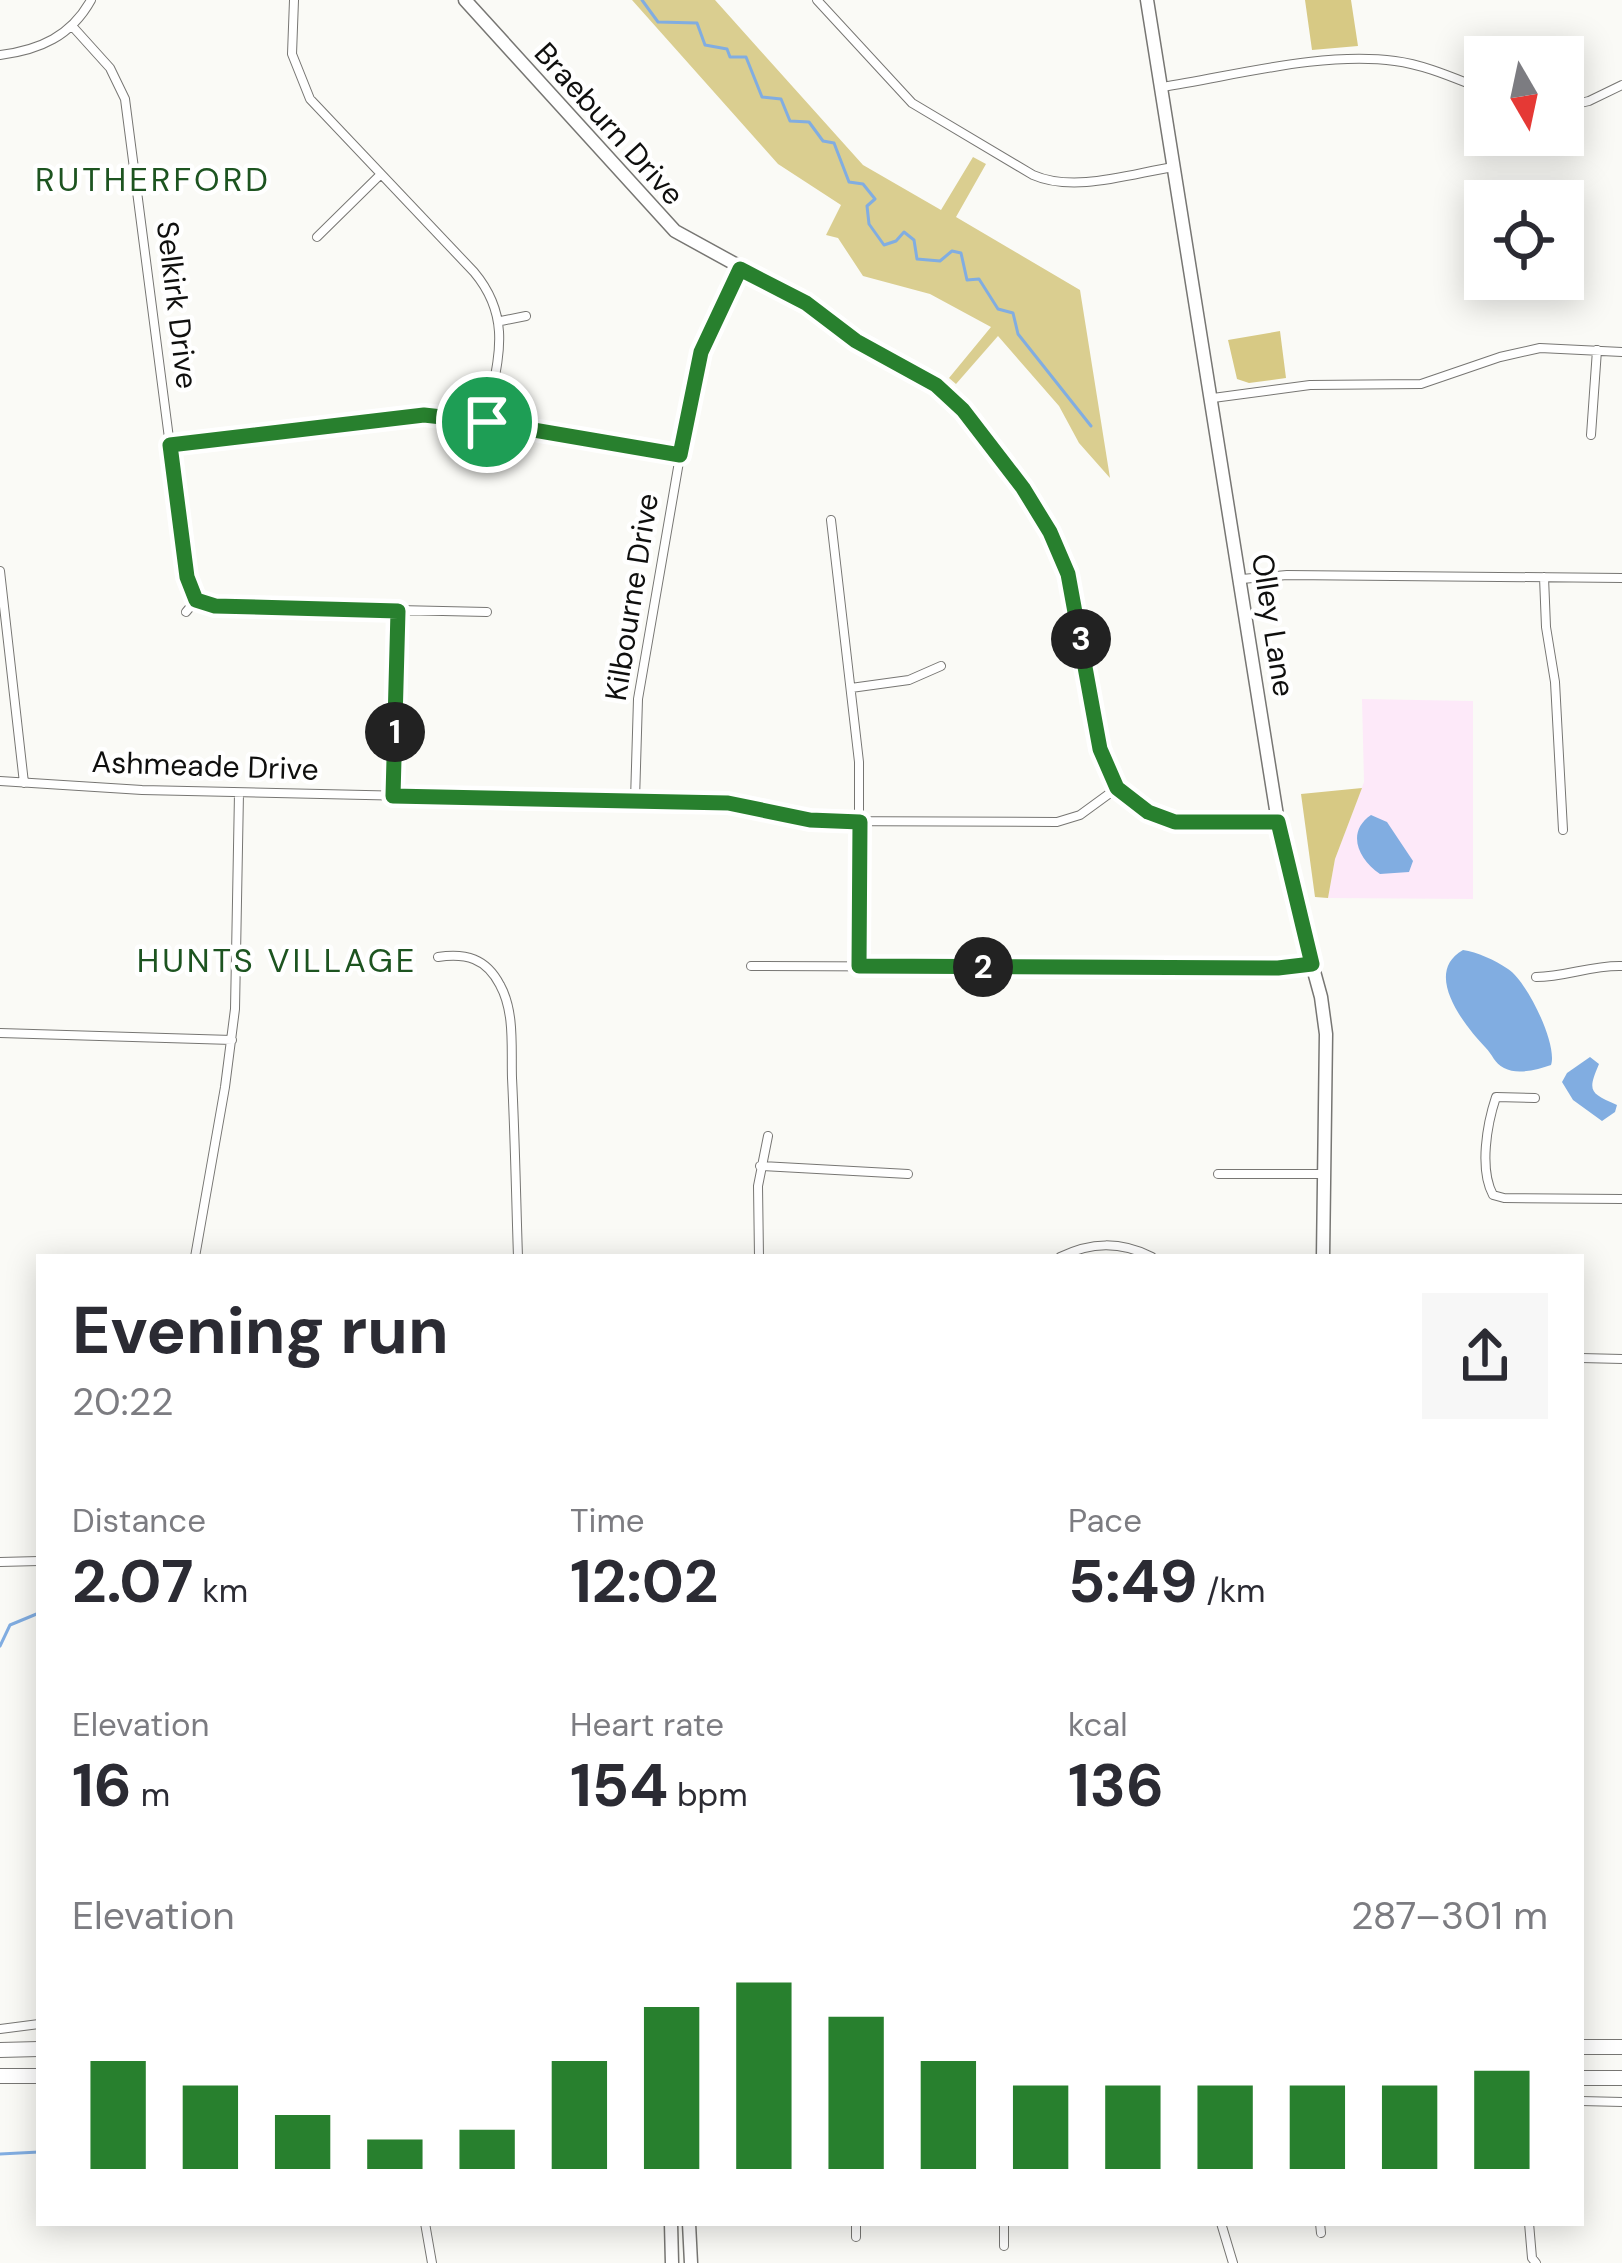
<!DOCTYPE html>
<meta charset="utf-8">
<style>
:root{--surface:#fff;--page:#f7f7f7;--text:#2b2b33;--muted:#7c7c81;--accent:#28802e}
body{margin:0;font-family:"DM Sans",sans-serif;background:var(--page);color:var(--text);height:100vh;display:flex;flex-direction:column;font-size:45px;white-space:nowrap}
*{box-sizing:border-box;margin:0}
p{font-size:39px;color:var(--muted)}
.icon{flex:none;width:66px;height:66px;fill:none;stroke:currentColor;stroke-width:2;stroke-linecap:round;stroke-linejoin:round}
.map{position:relative;flex:1;overflow:hidden}
.drawer{position:absolute;left:36px;top:1254px;width:1548px;height:972px;display:flex;flex-direction:column;background:var(--surface);border-radius:0px;box-shadow:0 6px 30px #0003}
.drawer>*{flex:none}
.needle{width:78px;rotate:171deg}
.fabs{position:absolute;left:1464px;top:36px;display:grid;gap:24px}
.fabs a{display:grid;place-items:center;width:120px;height:120px;border-radius:0px;background:var(--surface);box-shadow:0 6px 30px #0003;font-size:60px}
.pin{position:absolute;display:grid;place-items:center;width:102px;height:102px;color:#fff;margin:-51px;border:6px solid #fff;border-radius:50%;box-shadow:0 3px 12px #0007}
.km{position:absolute;width:60px;height:60px;margin:-30px;border-radius:50%;background:#222;color:#fff;font-size:33px;line-height:60px;text-align:center}
.round{display:grid;place-items:center;flex:none;width:126px;height:126px;border-radius:0px;background:var(--page)}
.head{display:flex;align-items:center;justify-content:space-between;height:204px;padding:0 36px}
h1{font-size:66px;font-weight:700;line-height:90px}
.stats{display:grid;grid-template-columns:repeat(3,1fr);gap:18px;height:204px;padding:12px 36px}
.stats div{display:grid;align-content:center}
.stats b{font-size:60px;font-weight:700}
.stats small{font-size:33px;font-weight:400}
.stats p{font-size:33px}
.chart{height:336px;padding:24px 36px}
.chart p{display:flex;justify-content:space-between}
.chart svg{width:100%;height:216px;margin-top:12px;stroke:var(--accent);stroke-width:6}
.map>svg:first-child{display:block}
.commercial{fill:#fde9f9}
.green{fill:#dace90}
.forest{fill:#d7c984}
.water{fill:#81ade1}
.lines{fill:none;stroke-linecap:round;stroke-linejoin:round}
.stream{stroke:#81ade1;stroke-width:3}
.street-casing{stroke:#777673;stroke-width:10}
.secondary-casing{stroke:#777673;stroke-width:15}
.primary-casing{stroke:#777673;stroke-width:16}
.street{stroke:#fff;stroke-width:8}
.secondary{stroke:#fff;stroke-width:12}
.primary{stroke:#fff;stroke-width:14}
.route-casing{stroke:#fff;stroke-width:24}
.route{stroke:#28802e;stroke-width:15}
.labels{text-anchor:middle;stroke-width:9;stroke-linejoin:round;paint-order:stroke}
.street-label{font-size:30px;fill:#0f0f0e;stroke:#fff}
.neighbourhood-label{font-size:33px;letter-spacing:3px;fill:#1d5420;stroke:#fff}
</style>
<div class="map">
<svg width="1622" height="2263" viewBox="0 0 1622 2263">
<rect width="100%" height="100%" fill="#fafaf6"/>
<path class="commercial" d="M 1362,699 L 1473,701 L 1473,899 L 1328,898 L 1335,859 L 1364,782 Z"/>
<path class="green" d="M 632,0 L 715,0 L 863,165 L 941,210 L 973,157 L 986,164 L 956,217 L 1080,290 L 1110,478 L 1079,443 L 1059,406 L 998,336 L 956,384 L 949,378 L 991,327 L 930,294 L 863,276 L 838,238 L 826,235 L 841,205 L 778,164 Z"/>
<path class="forest" d="M 1305,0 L 1351,0 L 1358,46 L 1312,50 Z
M 1280,331 L 1286,378 L 1249,383 L 1237,379 L 1228,340 Z
M 1362,788 L 1335,859 L 1328,898 L 1315,897 L 1301,794 Z"/>
<path class="water" d="M 1371,815 L 1387,822 L 1413,861 L 1409,872 L 1380,874 C 1358,859 1346,832 1371,815 Z
M 1463,950 C 1477,952 1495,960 1508,969 C 1527,981 1558,1045 1551,1065 C 1537,1070 1517,1075 1504,1068 C 1494,1063 1493,1055 1485,1047 C 1465,1026 1422,973 1463,950 Z
M 1590,1057 L 1599,1064 C 1587,1092 1590,1093 1617,1105 L 1615,1112 L 1602,1121 L 1573,1100 L 1562,1082 L 1567,1073 Z"/>
<g class="lines">
<path class="stream" d="M 642,0 L 658,22 L 697,23 L 705,45 L 727,49 L 730,57 L 746,57 L 762,97 L 781,99 L 790,121 L 809,122 L 823,141 L 834,143 L 849,182 L 863,184 L 875,199 L 867,206 L 869,224 L 884,245 L 896,241 L 904,232 L 914,240 L 917,259 L 940,261 L 952,251 L 961,253 L 967,280 L 979,279 L 998,309 L 1013,313 L 1018,334 L 1091,426
M 0,1646 L 10,1625 L 39,1613
M 0,2154 L 39,2152"/>
<g class="street-casing">
<path id="street" d="M 294,0 L 292,54 L 310,99 L 474,272 C 515,321 496,364 486,422
M 817,0 L 912,103 L 1033,175 C 1074,193 1130,174 1173,167
M 73,27 L 110,68 L 125,99 L 187,577 L 196,600 L 215,606 L 487,612
M 0,55 C 40,50 71,36 91,0
M 1162,87 C 1234,76 1323,51 1395,61 C 1426,65 1456,79 1485,90
M 1563,107 L 1589,101 L 1622,85
M 317,237 L 380,175
M 501,321 L 526,316
M 1213,398 L 1310,385 L 1421,384 L 1500,357 L 1540,348 L 1622,352
M 1591,435 L 1597,350
M 170,444 L 424,415 L 486,422 L 680,455
M 831,520 L 859,762 L 859,966
M 0,571 L 24,783
M 1544,577 L 1546,627 L 1555,682 L 1563,830
M 1242,579 L 1287,575 L 1622,578
M 186,612 L 196,600
M 851,688 L 909,680 L 941,666
M 0,781 L 142,790 L 728,803 L 810,821 L 1057,822 L 1080,815 L 1117,788
M 393,796 L 398,611
M 635,800 L 638,699 L 694,375 L 708,332 L 740,269
M 438,957 C 466,953 486,958 500,985 C 515,1012 511,1048 512,1078 C 515,1138 516,1197 518,1257
M 751,966 L 1278,968 L 1312,964
M 1536,977 C 1566,977 1591,965 1622,966
M 0,1033 L 232,1040
M 1535,1098 L 1496,1097 C 1487,1124 1479,1169 1493,1195 L 1504,1198 L 1622,1199
M 760,1166 L 908,1174
M 1218,1174 L 1324,1174
M 195,1257 L 225,1087 L 235,1009 L 239,793
M 759,1257 L 758,1186 L 768,1136
M 1060,1257 C 1091,1242 1120,1241 1152,1257
M 1581,1358 L 1622,1359
M 0,1562 L 39,1561
M 0,2029 L 39,2024
M 1581,2101 L 1622,2102
M 425,2223 L 432,2263
M 1221,2223 L 1233,2263
M 1320,2223 L 1321,2233
M 1529,2223 L 1532,2258 L 1536,2263
M 856,2237 L 856,2223
M 1004,2246 L 1004,2223"/>
</g>
<g class="secondary-casing">
<path id="secondary" d="M 465,0 L 675,231 L 806,303 L 855,342 L 925,377 L 963,410 L 1023,488 L 1060,553 L 1076,608 L 1100,749 L 1117,788 L 1148,813 L 1175,822 L 1278,822
M 1147,0 L 1278,822 L 1296,906 L 1321,997 L 1326,1034 L 1323,1257
M 671,2223 L 672,2263
M 689,2223 L 691,2263"/>
</g>
<g class="primary-casing">
<path id="primary" d="M 1581,2047 L 1622,2047
M 0,2050 L 39,2049
M 0,2076 L 39,2076
M 1581,2078 L 1622,2078"/>
</g>
<use href="#street" class="street"/>
<use href="#secondary" class="secondary"/>
<use href="#primary" class="primary"/>
</g>
<g class="lines">
<g class="route-casing">
<path id="route" d="M 740,269 L 806,303 L 856,341 L 936,385 L 963,410 L 1023,488 L 1050,532 L 1068,574 L 1100,749 L 1117,788 L 1148,812 L 1175,822 L 1278,822 L 1312,964 L 1278,968 L 859,966 L 860,822 L 810,820 L 728,803 L 393,796 L 398,611 L 215,606 L 196,600 L 187,577 L 170,445 L 424,415 L 487,422 L 680,455 L 701,352 Z"/>
</g>
<use href="#route" class="route"/>
</g>
<g class="labels">
<g class="street-label">
<text transform="translate(609 124) rotate(48)" y="10">Braeburn Drive</text>
<text transform="translate(177 305) rotate(83)" y="10">Selkirk Drive</text>
<text transform="translate(632 597) rotate(-81)" y="10">Kilbourne Drive</text>
<text transform="translate(1273 625) rotate(81)" y="10">Olley Lane</text>
<text transform="translate(205 766) rotate(2)" y="10">Ashmeade Drive</text>
</g>
<g class="neighbourhood-label">
<text x="153" y="191">RUTHERFORD</text>
<text x="277" y="972">HUNTS VILLAGE</text>
</g>
</g>
</svg>
<div class="fabs">
<a><svg class="needle" viewBox="-14 -14 28 28"><path d="M0-13l5 13h-10z" fill="#e53935"/><path d="M0 13l5-13h-10z" fill="#7c7c81"/></svg></a>
<a><svg class="icon" aria-label="locate" viewBox="0 0 24 24"><circle cx="12" cy="12" r="6"/><path d="M12 2v4M12 18v4M2 12h4M18 12h4"/></svg></a>
</div>
<div class="pin" style="left:487px;top:422px;background:#1e9e55"><svg class="icon" aria-label="arrive" viewBox="0 0 24 24"><path d="M6 21V4h12l-3 4 3 4H6"/></svg></div>
<b class="km" style="left:395px;top:732px">1</b>
<b class="km" style="left:983px;top:967px">2</b>
<b class="km" style="left:1081px;top:639px">3</b>
<section class="drawer">
<div class="head"><div><h1>Evening run</h1><p>20:22</p></div><a class="round"><svg class="icon" aria-label="share" viewBox="0 0 24 24"><path d="M12 15V3M7 8l5-5 5 5M5 13v7h14v-7"/></svg></a></div>
<div class="stats">
<div><p>Distance</p><b>2.07<small> km</small></b></div>
<div><p>Time</p><b>12:02</b></div>
<div><p>Pace</p><b>5:49<small> /km</small></b></div>
</div>
<div class="stats">
<div><p>Elevation</p><b>16<small> m</small></b></div>
<div><p>Heart rate</p><b>154<small> bpm</small></b></div>
<div><p>kcal</p><b>136</b></div>
</div>
<div class="chart"><p><span>Elevation</span>287–301 m</p>
<svg viewBox="0 0 160 44" preserveAspectRatio="none"><path d="M5 44V22M15 44V27M25 44V33M35 44V38M45 44V36M55 44V22M65 44V11M75 44V6M85 44V13M95 44V22M105 44V27M115 44V27M125 44V27M135 44V27M145 44V27M155 44V24"/></svg>
</div>
</section>
</div>
